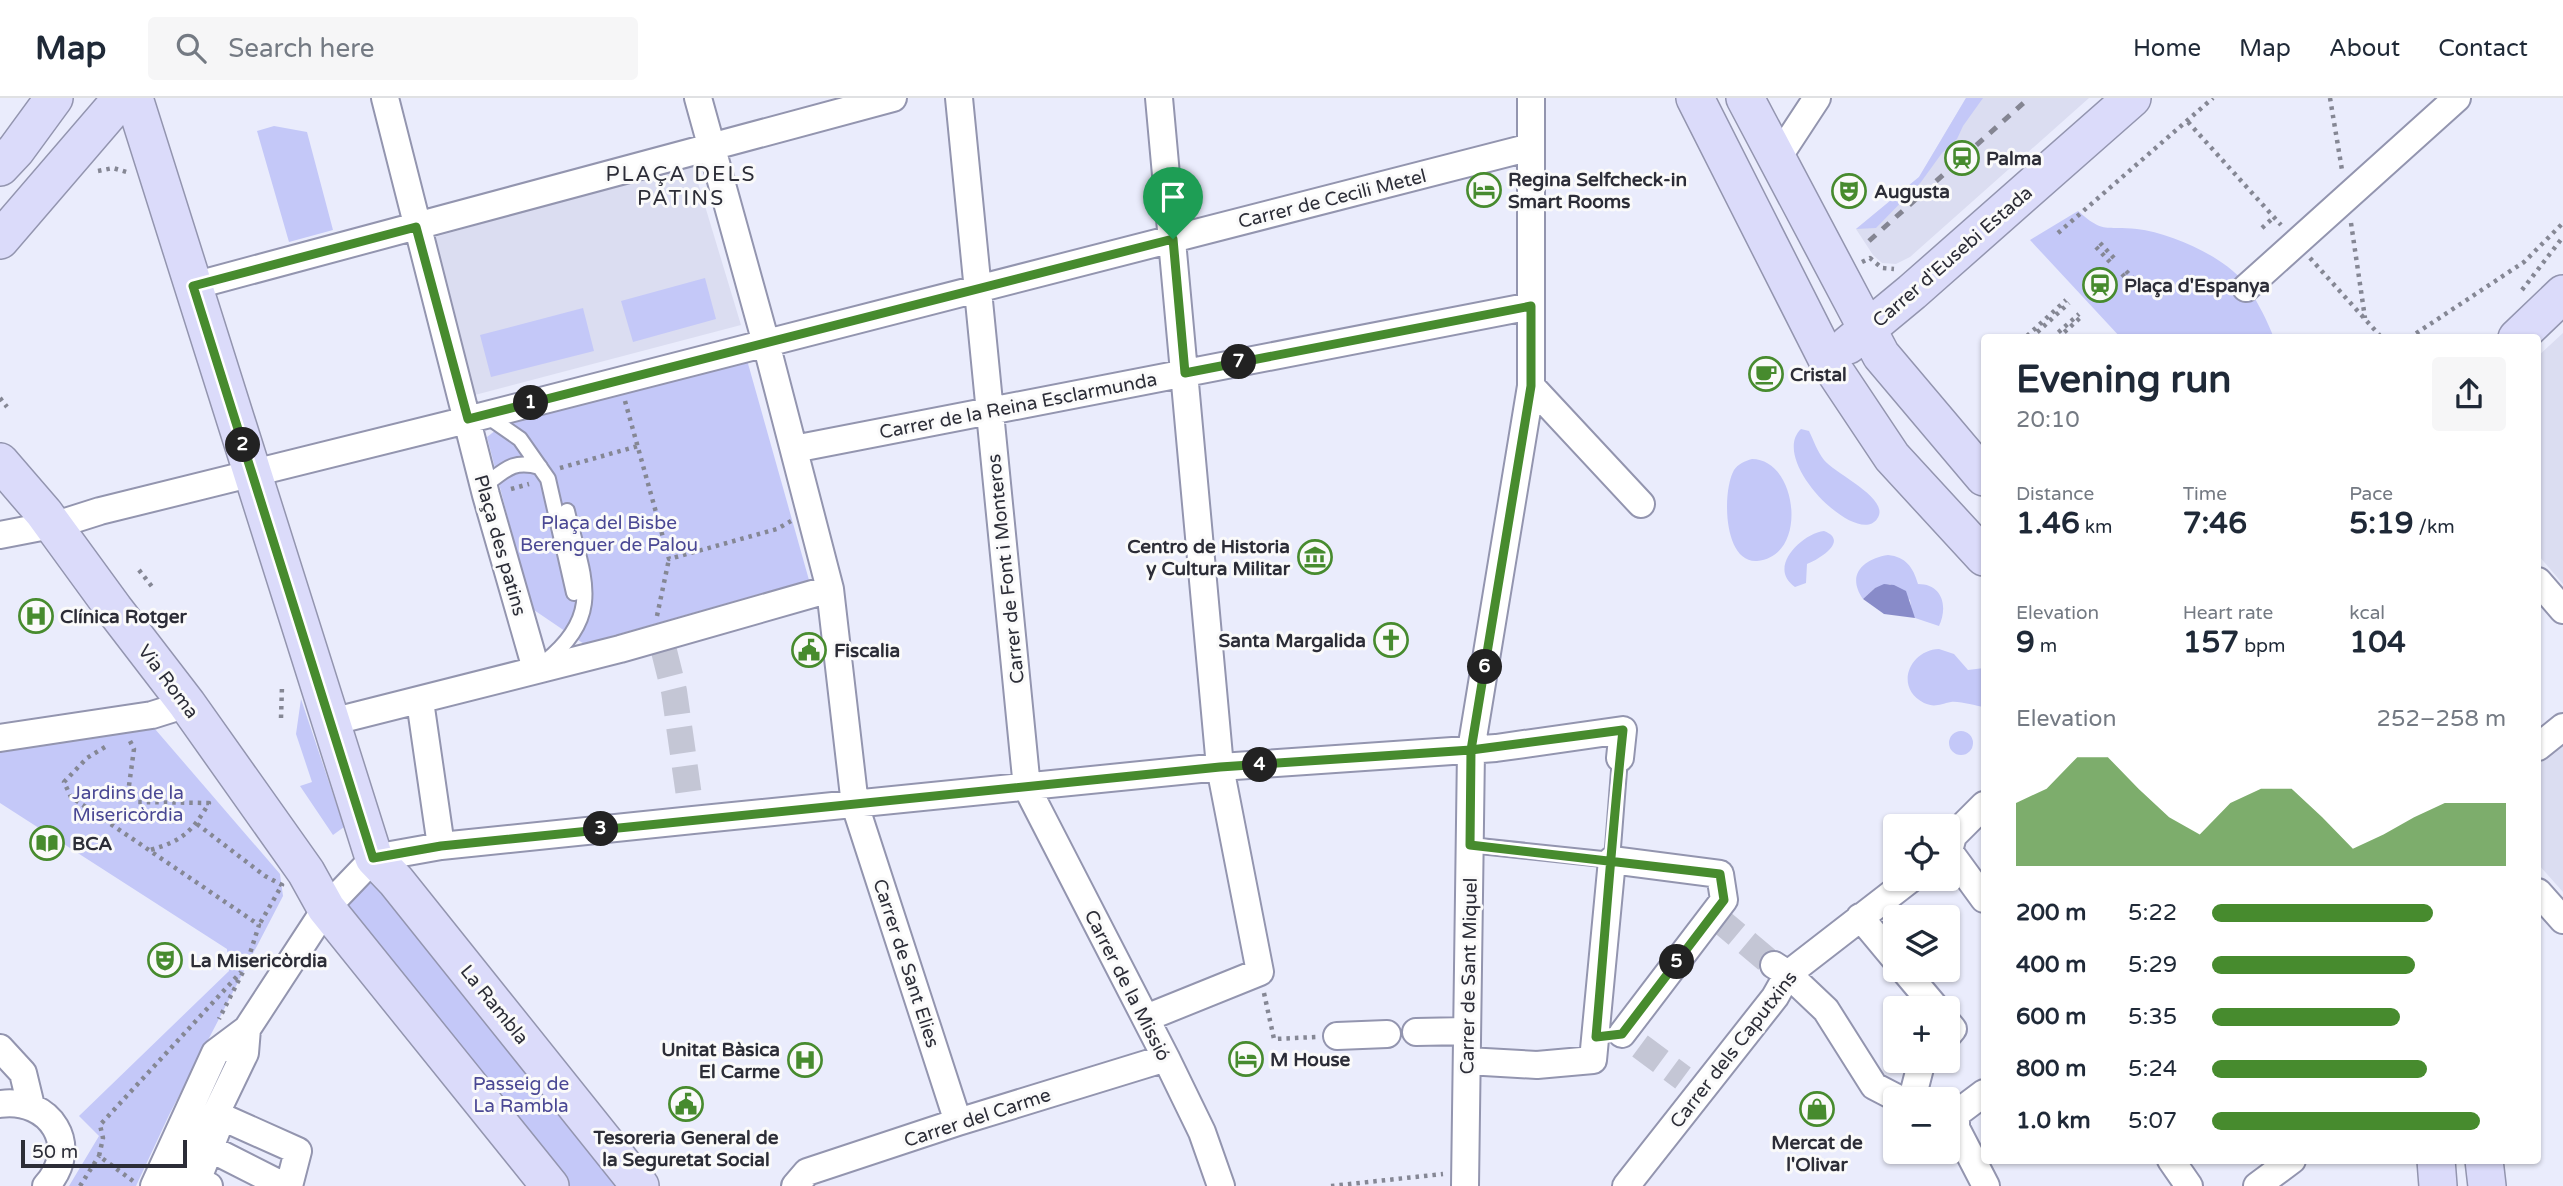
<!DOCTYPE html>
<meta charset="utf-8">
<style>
:root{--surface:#fff;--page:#f6f6f7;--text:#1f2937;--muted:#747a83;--line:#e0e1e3;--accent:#478b2e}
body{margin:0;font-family:"Varela Round",sans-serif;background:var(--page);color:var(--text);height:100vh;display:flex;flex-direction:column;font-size:26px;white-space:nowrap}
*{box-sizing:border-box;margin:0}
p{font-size:23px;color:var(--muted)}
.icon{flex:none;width:38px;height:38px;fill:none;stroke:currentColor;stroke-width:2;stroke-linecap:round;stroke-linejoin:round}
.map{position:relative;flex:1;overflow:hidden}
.drawer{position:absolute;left:1981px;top:236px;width:560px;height:830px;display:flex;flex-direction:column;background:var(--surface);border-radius:7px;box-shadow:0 2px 5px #0004}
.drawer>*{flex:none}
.fabs{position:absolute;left:1883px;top:716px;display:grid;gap:14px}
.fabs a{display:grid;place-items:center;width:77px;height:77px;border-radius:7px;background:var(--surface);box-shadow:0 2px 5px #0004;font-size:35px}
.scale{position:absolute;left:21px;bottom:18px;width:166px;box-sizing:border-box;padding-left:7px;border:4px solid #2c2d37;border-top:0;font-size:19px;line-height:24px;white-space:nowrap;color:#2c2d37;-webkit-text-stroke:5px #fafafa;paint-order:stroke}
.pin{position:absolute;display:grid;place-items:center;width:60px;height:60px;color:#fff;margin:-72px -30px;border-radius:50% 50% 50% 0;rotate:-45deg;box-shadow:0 0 7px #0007}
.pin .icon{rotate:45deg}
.km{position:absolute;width:35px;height:35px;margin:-18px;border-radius:50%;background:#222;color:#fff;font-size:19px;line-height:35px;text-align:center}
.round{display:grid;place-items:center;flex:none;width:74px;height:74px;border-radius:7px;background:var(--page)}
.head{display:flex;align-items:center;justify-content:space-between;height:119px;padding:0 35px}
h1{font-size:38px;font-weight:700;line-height:52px}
.stats{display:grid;grid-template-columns:repeat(3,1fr);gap:10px;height:119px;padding:7px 35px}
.stats div{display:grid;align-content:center}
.stats b{font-size:30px;font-weight:700}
.stats small{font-size:19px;font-weight:400}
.stats p{font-size:19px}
.chart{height:196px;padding:14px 35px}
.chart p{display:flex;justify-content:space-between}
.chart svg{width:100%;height:126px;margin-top:7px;fill:var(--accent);opacity:.7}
ul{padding:0 35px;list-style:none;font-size:23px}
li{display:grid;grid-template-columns:112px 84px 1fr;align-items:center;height:52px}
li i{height:18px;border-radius:9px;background:var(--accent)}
header{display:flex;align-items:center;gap:42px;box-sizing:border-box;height:98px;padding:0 35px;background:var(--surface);border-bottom:2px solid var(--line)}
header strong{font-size:33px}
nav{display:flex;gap:38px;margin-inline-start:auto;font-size:24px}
.search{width:490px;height:63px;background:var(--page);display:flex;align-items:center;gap:18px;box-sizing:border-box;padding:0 24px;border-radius:7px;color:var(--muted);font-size:26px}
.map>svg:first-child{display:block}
.built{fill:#dbddf1}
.green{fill:#c4c8f8}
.water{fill:#888bc9}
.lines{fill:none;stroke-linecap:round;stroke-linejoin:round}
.street-tunnel{stroke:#c4c6d5;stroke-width:26;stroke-dasharray:26 13;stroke-linecap:butt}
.lane-casing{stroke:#9395af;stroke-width:18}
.street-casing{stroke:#9395af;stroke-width:30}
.secondary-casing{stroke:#9395af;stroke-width:40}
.path{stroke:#858794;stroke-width:4.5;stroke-dasharray:3.5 5;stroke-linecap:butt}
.lane{stroke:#fff;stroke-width:14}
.street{stroke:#fff;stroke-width:26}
.secondary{stroke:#dbdbfa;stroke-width:37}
.rail{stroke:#848592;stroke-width:5;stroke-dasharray:9 9;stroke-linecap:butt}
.route-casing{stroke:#fff;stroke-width:14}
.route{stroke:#478b2e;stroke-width:9}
.labels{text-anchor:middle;stroke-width:6;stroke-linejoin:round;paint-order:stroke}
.poi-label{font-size:19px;font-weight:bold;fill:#2c2d37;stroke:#fafafa;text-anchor:start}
.street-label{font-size:19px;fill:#2c2d37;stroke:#fafafa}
.park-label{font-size:19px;fill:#4a4894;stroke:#fafafa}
.neighbourhood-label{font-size:21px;letter-spacing:2px;fill:#2c2d37;stroke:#fafafa}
</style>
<header>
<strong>Map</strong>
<div class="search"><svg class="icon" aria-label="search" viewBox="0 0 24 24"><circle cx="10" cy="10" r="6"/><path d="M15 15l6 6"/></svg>Search here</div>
<nav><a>Home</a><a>Map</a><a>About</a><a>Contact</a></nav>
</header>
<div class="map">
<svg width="2563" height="1088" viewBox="0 0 2563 1088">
<rect width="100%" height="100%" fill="#eaecfc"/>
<path class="built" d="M 1966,0 L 2089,0 L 1910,159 L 1896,166 L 1882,165 L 1873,157 L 1856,131 L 1919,79 Z
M 692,65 L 741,227 L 471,298 L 435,139 Z
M 2563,235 L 2563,486 L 2538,457 L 2538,258 Z
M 2563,646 L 2563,794 L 2538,766 L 2538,666 Z"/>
<path class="green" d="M 1966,0 L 1983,0 L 1963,28 L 1957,41 L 1942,55 L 1921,84 L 1876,130 L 1856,131 L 1919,79 Z
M 274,28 L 307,34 L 333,132 L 289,144 L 257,33 Z
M 2078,113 C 2105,137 2105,127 2137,131 C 2170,135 2221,157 2243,183 C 2254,196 2268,224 2274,240 L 2121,240 L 2030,142 Z
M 705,180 L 716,221 L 633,244 L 621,203 Z
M 583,210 L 594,253 L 491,279 L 480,237 Z
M 747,262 L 809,482 L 584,546 L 531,510 L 487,339 L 509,322 Z
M 1801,331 L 1809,333 C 1814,343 1817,353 1824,362 C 1835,376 1892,401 1877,421 C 1857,450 1768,362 1801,331 Z
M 1752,361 C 1798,361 1809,459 1757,463 C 1723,465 1722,393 1734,372 C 1738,366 1745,363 1752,361 Z
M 1824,433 C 1850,443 1818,462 1807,466 L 1806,485 L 1795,489 C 1767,470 1801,436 1824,433 Z
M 1888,457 C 1906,459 1913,469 1918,486 C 1943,486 1948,509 1939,528 L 1915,520 L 1912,514 L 1910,502 L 1890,486 L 1875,490 L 1863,501 C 1846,477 1863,461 1888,457 Z
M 1939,551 L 1954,556 L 1968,572 L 1984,570 L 1984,609 C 1975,608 1961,603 1951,604 C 1940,606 1935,610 1924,605 C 1894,590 1909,552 1939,551 Z
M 301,601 L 344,729 L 333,737 L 300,688 L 312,684 L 296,636 Z
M 155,631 L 280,776 L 283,798 L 169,1017 L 136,1088 L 69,1088 L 99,1038 L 79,1018 L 229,873 L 227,851 L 0,705 L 0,654 Z
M1949 645a12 12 0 1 1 24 0a12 12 0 1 1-24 0Z
M 375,770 L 630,1088 L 555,1088 L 337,813 Z"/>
<path class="water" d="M 1884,486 L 1894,487 L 1906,493 L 1915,520 L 1884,516 L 1863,501 L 1875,490 Z"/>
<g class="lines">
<path class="street-tunnel" d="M 664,553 L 674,593 L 690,705
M 1717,820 L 1773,867
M 1640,948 L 1683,980"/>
<g class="lane-casing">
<path id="lane" d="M 487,318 L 520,341 L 548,381 L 574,495
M 484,388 C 505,372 513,361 540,369
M 545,564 C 606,515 582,478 567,413
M 1470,747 L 1612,762 L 1620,660"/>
</g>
<g class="street-casing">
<path id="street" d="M 385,0 L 486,397 L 536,571
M 698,0 L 766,245 L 830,491 L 855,707 L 958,1024
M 959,0 L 1027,690 L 1166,960 L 1202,1034 L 1221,1088
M 1777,61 L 1817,0
M 193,188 L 893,0
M 2246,190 L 2457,0
M 1531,288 L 1641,406
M 794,351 L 1531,208
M 0,437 L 62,425 L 100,413 L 451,326 L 1531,49
M 2538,483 L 2563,512
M 420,603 L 441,748
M 331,624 L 620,551 L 830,491
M 0,640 L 152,617 L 187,606
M 2538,649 L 2563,629
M 1949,753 L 1953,738 L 1984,707
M 1949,753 L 1984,801
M 2538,794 L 2563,822
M 1860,819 L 1895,861
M 1774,867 L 1788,876 L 1826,912 L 1874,988 L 1899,1001
M 1904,872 L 1936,910
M 1146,920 L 1260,874 L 1220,669 L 1159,0
M 1948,925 L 1953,931 L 1948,937
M 1416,934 L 1467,933
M 1337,938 L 1387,936
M 0,950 L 23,975 L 31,1008
M 1467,963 L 1537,967 L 1593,962 L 1612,762 L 1720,776 L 1724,802 L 1622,936
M 1984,995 L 1956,1016 L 1956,1030 L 1986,1088
M 1912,1001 L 1921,966
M 0,1006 C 50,999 82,1048 46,1088
M 207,1036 L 213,1052 L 284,1088
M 2171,1062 L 2189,1088
M 154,1088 L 215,955 L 247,931
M 181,1088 L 245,955 L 247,931 L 326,810 L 374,760 L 441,748 L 693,722 L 1220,669 L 1496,650 L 1623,632 L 1620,660
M 209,1088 L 197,1083 L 222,1019 L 298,1053 L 289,1088
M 795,1088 L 807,1074 L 958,1024 L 1166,960
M 1465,1088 L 1471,652 L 1531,288 L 1531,0
M 1626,1088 L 1775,899 L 1788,876 L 1912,780
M 2257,1088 L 2292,1062"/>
</g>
<g class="secondary-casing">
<path id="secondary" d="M 134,0 L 374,760 L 396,783 L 640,1088
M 1695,0 L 1828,263 L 1892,359 L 1984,459
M 1745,0 L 1881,257 L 1984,379
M 0,69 L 16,52 L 54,0
M 0,142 L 122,0
M 2517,240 L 2563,196
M 1848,247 L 1912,194 L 2132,0
M 0,364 L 44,415 L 114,511 L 187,606 L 306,774 L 326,810 L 550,1088
M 2436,1062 L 2438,1088
M 2484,1062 L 2487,1088"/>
</g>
<path class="path" d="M 2330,0 L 2342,72
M 2188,24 L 2281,127
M 98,73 L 113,70 L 130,75
M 2351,125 L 2365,220
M 2262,130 L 2274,119
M 2058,135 L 2213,0
M 2100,145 L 2114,160
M 2096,149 L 2110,164
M 2310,160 L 2382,240
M 1862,164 L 1870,160 L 1882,170 L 1894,171
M 2126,173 L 2140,187
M 2122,176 L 2136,191
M 2522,192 L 2563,139
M 2027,238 L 2066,202
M 2031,240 L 2069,205
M 2052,240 L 2079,216
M 2058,240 L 2081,219
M 2409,240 L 2524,164 L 2563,125
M 0,300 L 7,309
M 625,303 L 669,461 L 777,431 L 791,423
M 560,370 L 638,348
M 511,391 L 529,386
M 139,472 L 153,490
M 657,518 L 669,461
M 281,620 L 282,588
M 130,643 L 134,651 L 128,695 L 135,704 L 209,705 C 192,734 182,743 150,752
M 105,649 L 87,660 L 64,684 L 71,699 L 259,827 L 246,868 L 219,921
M 197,726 L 265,778 L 282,787 L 259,827
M 1264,895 L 1274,941 L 1316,939
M 133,1083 L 99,1058 L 103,1040 L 100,1027 L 241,874
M 80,1088 L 99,1058
M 1331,1088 L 1443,1076"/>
<use href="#lane" class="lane"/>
<use href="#street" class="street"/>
<use href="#secondary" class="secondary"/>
<path class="rail" d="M 1869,143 L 2029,0"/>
</g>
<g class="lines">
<g class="route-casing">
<path id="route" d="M 1173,141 L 468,321 L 416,129 L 193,188 L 373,760 L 441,748 L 1220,669 L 1471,652 L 1470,747 L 1720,776 L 1724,802 L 1622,936 L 1596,939 C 1605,837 1612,734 1623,632 L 1471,652 L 1531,288 L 1531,208 L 1185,275 L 1173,141"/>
</g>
<use href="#route" class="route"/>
</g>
<defs>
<g id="station-ring" transform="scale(1.75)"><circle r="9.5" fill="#fafafa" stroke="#478b2e" stroke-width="1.5"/><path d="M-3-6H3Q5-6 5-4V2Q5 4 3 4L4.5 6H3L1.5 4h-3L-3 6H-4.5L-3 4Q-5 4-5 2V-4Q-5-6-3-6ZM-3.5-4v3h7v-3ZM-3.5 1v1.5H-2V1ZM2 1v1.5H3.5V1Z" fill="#478b2e"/></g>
<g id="hotel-ring" transform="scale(1.75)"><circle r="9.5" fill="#fafafa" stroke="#478b2e" stroke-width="1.5"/><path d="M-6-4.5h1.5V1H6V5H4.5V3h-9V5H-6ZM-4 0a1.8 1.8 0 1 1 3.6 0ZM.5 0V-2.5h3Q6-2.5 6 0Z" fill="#478b2e"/></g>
<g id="theatre-ring" transform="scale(1.75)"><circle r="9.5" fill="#fafafa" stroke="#478b2e" stroke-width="1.5"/><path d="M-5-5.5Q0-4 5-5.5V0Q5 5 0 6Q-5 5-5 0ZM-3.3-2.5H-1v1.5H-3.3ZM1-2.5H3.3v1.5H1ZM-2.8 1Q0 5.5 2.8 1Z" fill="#478b2e"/></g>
<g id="cafe-ring" transform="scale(1.75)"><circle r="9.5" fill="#fafafa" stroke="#478b2e" stroke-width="1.5"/><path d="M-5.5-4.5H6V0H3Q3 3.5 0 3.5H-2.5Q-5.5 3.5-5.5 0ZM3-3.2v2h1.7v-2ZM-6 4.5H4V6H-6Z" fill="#478b2e"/></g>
<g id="museum-ring" transform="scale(1.75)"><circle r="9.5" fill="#fafafa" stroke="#478b2e" stroke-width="1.5"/><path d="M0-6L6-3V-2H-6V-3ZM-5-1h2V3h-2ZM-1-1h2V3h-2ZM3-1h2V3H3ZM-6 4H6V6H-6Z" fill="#478b2e"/></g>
<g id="hospital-ring" transform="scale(1.75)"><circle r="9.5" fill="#fafafa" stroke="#478b2e" stroke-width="1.5"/><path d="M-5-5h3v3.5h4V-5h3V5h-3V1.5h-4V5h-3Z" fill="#478b2e"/></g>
<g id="church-ring" transform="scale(1.75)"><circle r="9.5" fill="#fafafa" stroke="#478b2e" stroke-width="1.5"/><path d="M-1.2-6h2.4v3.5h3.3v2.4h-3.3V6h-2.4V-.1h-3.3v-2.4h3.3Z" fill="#478b2e"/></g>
<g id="civic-ring" transform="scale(1.75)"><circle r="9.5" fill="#fafafa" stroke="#478b2e" stroke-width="1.5"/><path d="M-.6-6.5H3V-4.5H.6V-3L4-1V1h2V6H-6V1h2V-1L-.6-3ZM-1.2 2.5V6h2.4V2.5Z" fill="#478b2e"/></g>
<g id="library-ring" transform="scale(1.75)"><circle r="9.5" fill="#fafafa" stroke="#478b2e" stroke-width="1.5"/><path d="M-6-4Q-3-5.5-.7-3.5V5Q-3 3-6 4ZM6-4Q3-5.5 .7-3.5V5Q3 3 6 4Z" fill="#478b2e"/></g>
<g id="shop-ring" transform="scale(1.75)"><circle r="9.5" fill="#fafafa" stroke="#478b2e" stroke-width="1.5"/><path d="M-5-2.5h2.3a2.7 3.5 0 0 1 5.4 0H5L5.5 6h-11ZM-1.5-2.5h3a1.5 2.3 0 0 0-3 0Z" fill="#478b2e"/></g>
</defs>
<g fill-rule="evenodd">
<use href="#station-ring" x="1962" y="60"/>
<use href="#hotel-ring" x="1484" y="92"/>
<use href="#theatre-ring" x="1849" y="93"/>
<use href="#station-ring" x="2100" y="187"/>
<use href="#cafe-ring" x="1766" y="276"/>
<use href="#museum-ring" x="1315" y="459"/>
<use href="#hospital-ring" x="36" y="518"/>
<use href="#church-ring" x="1391" y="542"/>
<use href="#civic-ring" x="809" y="552"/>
<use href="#library-ring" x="47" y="745"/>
<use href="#theatre-ring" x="165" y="862"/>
<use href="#hotel-ring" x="1246" y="961"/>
<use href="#hospital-ring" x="805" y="962"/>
<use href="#civic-ring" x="686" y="1006"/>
<use href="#shop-ring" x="1817" y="1011"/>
</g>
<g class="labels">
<g class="poi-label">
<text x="1986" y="67">Palma</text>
<text x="1508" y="88">Regina Selfcheck-in<tspan x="1508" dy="22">Smart Rooms</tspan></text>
<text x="1874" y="100">Augusta</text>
<text x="2124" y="194">Plaça d'Espanya</text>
<text x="1790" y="283">Cristal</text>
<text x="1290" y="455" text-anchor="end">Centro de Historia<tspan x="1290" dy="22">y Cultura Militar</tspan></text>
<text x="60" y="525">Clínica Rotger</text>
<text x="1366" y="549" text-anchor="end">Santa Margalida</text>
<text x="834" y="559">Fiscalia</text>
<text x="72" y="752">BCA</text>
<text x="190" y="869">La Misericòrdia</text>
<text x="780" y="958" text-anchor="end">Unitat Bàsica<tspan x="780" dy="22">El Carme</tspan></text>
<text x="1270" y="968">M House</text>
<text x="686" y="1046" text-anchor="middle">Tesoreria General de<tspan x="686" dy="22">la Seguretat Social</tspan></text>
<text x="1817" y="1051" text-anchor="middle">Mercat de<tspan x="1817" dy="22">l'Olivar</tspan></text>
</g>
<g class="street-label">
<text transform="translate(1332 100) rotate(-14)" y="7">Carrer de Cecili Metel</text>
<text transform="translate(1952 158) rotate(-41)" y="7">Carrer d'Eusebi Estada</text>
<text transform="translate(1018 307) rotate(-11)" y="7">Carrer de la Reina Esclarmunda</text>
<text transform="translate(501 447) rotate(74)" y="7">Plaça des patins</text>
<text transform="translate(1005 471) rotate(-96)" y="7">Carrer de Font i Monteros</text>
<text transform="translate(169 583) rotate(53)" y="7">Via Roma</text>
<text transform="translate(907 865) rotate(72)" y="7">Carrer de Sant Elies</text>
<text transform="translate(1468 878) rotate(-89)" y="7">Carrer de Sant Miquel</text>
<text transform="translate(1128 887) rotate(63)" y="7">Carrer de la Missió</text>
<text transform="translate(495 906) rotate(51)" y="7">La Rambla</text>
<text transform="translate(1733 951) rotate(-52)" y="7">Carrer dels Caputxins</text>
<text transform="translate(977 1019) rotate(-18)" y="7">Carrer del Carme</text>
</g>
<g class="park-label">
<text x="609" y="431">Plaça del Bisbe<tspan x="609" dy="22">Berenguer de Palou</tspan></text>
<text x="128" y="701">Jardins de la<tspan x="128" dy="22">Misericòrdia</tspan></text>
<text x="521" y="992">Passeig de<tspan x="521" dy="22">La Rambla</tspan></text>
</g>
<g class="neighbourhood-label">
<text x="681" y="83">PLAÇA DELS<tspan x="681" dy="24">PATINS</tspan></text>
</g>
</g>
</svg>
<div class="fabs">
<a><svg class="icon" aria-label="locate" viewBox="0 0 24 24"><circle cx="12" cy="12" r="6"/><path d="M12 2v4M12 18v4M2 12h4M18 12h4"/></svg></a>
<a><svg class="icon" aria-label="layers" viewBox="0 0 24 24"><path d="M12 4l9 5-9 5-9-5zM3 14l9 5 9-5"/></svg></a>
<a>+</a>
<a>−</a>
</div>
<div class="scale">50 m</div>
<div class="pin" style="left:1173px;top:141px;background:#1e9e55"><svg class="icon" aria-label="arrive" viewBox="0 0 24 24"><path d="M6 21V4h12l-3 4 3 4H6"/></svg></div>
<b class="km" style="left:531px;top:305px">1</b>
<b class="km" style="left:243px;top:347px">2</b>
<b class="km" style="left:601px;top:731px">3</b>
<b class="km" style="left:1260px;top:667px">4</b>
<b class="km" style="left:1677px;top:864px">5</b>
<b class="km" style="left:1485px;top:569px">6</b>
<b class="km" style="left:1239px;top:264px">7</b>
<section class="drawer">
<div class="head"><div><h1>Evening run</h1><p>20:10</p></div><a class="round"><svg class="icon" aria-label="share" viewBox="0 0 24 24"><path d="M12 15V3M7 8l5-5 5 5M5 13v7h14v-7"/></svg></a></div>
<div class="stats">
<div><p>Distance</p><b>1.46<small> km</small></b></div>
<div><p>Time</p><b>7:46</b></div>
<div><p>Pace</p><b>5:19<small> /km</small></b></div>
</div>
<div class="stats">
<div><p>Elevation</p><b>9<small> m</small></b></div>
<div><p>Heart rate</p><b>157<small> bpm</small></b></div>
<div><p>kcal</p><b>104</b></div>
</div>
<div class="chart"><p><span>Elevation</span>252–258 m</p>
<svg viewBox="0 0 160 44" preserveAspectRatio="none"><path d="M0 44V22L10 17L20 6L30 6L40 17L50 27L60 33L70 22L80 17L90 17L100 27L110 38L120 33L130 27L140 22L150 22L160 22V44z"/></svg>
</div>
<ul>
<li><b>200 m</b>5:22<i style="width:75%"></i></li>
<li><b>400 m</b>5:29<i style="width:69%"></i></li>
<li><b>600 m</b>5:35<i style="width:64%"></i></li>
<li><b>800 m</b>5:24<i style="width:73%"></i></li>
<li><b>1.0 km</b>5:07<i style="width:91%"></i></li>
</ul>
</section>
</div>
